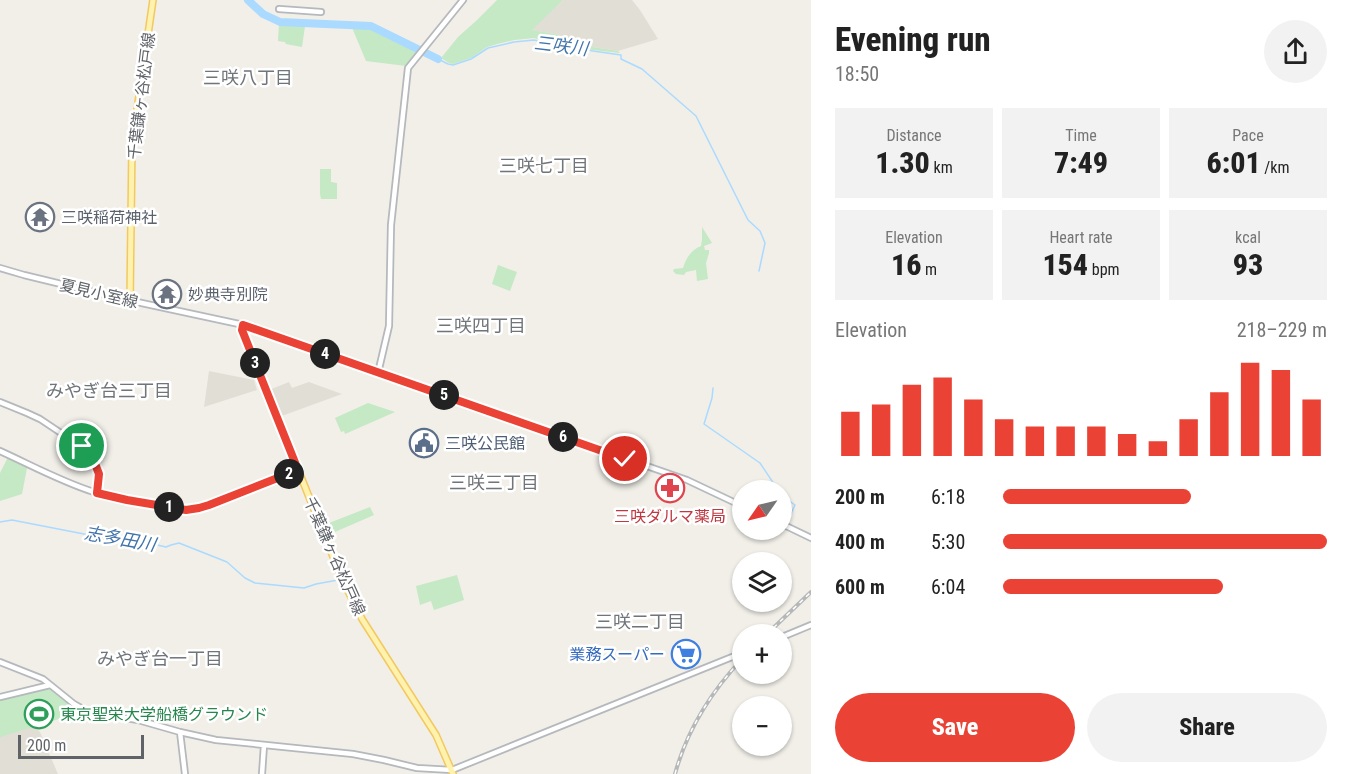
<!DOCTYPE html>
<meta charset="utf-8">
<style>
:root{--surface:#fff;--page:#f2f2f2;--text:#222;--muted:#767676;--accent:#ea4335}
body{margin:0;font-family:"Roboto Condensed","Noto Sans JP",sans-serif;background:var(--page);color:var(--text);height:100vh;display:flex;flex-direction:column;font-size:22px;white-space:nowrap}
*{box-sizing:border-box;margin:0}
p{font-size:20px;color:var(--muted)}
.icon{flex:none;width:33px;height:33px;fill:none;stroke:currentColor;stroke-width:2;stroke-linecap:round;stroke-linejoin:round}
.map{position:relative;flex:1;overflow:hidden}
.panel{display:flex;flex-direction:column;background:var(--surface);width:540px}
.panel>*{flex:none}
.needle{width:39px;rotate:236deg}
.buttons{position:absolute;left:732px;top:480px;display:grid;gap:12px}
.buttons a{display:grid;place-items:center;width:60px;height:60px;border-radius:50%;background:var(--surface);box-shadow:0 2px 4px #0004;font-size:30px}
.scale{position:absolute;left:18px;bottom:15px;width:126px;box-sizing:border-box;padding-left:6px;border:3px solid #5f6368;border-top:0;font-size:16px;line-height:21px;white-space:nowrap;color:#5f6368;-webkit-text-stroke:4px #fff;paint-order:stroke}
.pin{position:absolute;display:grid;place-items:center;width:51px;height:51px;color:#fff;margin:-26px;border:3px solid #fff;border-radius:50%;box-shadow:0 2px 6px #0007}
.km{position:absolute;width:30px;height:30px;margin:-15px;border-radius:50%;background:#222;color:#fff;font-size:16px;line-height:30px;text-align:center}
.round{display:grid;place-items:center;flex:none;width:63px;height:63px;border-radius:32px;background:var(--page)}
.overview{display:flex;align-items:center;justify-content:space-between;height:102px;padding:0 24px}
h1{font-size:33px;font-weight:800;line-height:45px}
.stats{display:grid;grid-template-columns:repeat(3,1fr);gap:9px;height:102px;padding:6px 24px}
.stats div{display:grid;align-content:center;border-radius:0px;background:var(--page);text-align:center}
.stats b{font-size:30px;font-weight:800}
.stats small{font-size:16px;font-weight:400}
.stats p{font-size:16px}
.chart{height:168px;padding:12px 24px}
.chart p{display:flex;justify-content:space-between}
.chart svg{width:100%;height:108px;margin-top:6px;stroke:var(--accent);stroke-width:6}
.button{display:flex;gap:12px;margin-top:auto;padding:12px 24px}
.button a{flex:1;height:69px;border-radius:36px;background:var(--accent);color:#fff;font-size:24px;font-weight:800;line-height:69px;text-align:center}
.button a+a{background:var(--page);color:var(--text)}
ul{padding:0 24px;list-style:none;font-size:20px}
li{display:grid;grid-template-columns:96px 72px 1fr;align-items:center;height:45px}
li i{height:15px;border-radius:8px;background:var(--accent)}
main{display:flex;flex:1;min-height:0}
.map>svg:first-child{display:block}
.education{fill:#e1ded6}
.green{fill:#c5e8c5}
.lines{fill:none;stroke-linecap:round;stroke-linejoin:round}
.stream{stroke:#aadaff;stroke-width:1.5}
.river{stroke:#aadaff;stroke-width:8}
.tertiary-casing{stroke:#b5b8bc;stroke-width:8}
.secondary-casing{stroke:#b6babf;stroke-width:8}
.primary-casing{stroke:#f2c960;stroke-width:8}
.tertiary{stroke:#fff;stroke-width:4.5}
.secondary{stroke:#fff;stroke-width:4.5}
.primary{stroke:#fff2af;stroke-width:5}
.rail-casing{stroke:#b6b7b8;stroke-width:4}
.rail{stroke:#fff;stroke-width:1.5;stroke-dasharray:4.5;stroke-linecap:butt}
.route-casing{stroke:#fff;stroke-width:12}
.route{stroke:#ea4335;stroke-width:8}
.labels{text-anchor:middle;stroke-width:5;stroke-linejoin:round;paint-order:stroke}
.street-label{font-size:16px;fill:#5f6368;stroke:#fff}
.worship-label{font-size:16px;fill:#5b616d;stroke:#fff;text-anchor:start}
.service-label{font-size:16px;fill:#4e5e75;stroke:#fff;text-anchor:start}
.health-label{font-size:16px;fill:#be3a42;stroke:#fff}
.shop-label{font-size:16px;fill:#366cbe;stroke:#fff;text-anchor:end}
.leisure-label{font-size:16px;fill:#27864d;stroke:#fff;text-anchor:start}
.water-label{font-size:18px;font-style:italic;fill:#4174aa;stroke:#fff}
.neighbourhood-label{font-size:18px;fill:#70757a;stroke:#fff}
</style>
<main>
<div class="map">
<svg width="811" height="774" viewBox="0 0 811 774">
<rect width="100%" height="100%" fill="#f1efe8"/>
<path class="education" d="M 563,0 L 632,0 L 640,10 L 658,39 L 618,51 L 593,47 L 555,34 L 531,30 Z
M 209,371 L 254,380 L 257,390 L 204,407 Z
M 289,382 L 292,388 L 309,382 L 342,394 L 279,417 L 269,390 Z
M 33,725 L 40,732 L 58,774 L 0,774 L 0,735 Z"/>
<path class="green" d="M 497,0 L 563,0 L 532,30 L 555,34 L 593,47 L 618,51 L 620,53 L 593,50 L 571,45 L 559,40 L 542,41 L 534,38 L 514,40 L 497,44 L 487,47 L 471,58 L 453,64 L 449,63 L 441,58 L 458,37 L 476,21 Z
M 279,23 L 305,26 L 302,47 L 286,44 L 285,42 L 278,41 Z
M 354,27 L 371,28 L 419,51 L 406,66 L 366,61 L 353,30 Z
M 320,169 L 331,169 L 331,182 L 337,183 L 337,199 L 321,199 L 320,194 Z
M 702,227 L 712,243 L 704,246 L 705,250 L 709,250 L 709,253 L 706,263 L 708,279 L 697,281 L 696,270 L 686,272 L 684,275 L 676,274 L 673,271 L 674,269 L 683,268 C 686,258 692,249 701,246 L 702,240 Z
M 498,265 L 517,272 L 510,291 L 492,284 Z
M 368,403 L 395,412 L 345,434 L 344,431 L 341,432 L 335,418 Z
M 9,458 L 27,466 L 27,468 L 22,494 L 0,501 L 0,473 L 7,459 Z
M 370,507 L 374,515 L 328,535 L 324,525 Z
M 457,575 L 464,600 L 434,610 L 431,601 L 420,605 L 416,586 Z
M 50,689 L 63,700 L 82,712 L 0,737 L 0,699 Z"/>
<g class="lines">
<path class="stream" d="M 438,59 L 448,64 L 453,65 L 471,59 L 488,48 L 514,42 L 534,40 L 542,42 L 558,41 L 570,46 L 593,51 L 621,55 L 621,59 L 642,69 L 696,116 L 748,220 L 760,231 L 765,243 L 759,271
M 713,388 L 712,398 L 704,424 L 760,463 L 778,490
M 782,496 L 795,505 L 787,522
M 0,522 L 12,520 L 84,534 L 116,539 L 131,539 L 166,547 L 171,545 L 179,543 L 227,562 L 245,578 L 255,583 L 304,588 L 316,584 L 338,580"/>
<path class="river" d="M 248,0 L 263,14 L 280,22 L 371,26 L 438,59"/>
<g class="tertiary-casing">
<path id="tertiary" d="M 279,9 L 321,12
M 378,373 L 389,326 L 391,225 L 408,68 L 463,0
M 0,402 L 27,413 L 40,419 L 85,449 L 94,461 L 99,474 L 97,493
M 0,451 C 31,465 62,482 94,492 C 112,498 131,500 149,504 C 172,508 187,512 209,505 L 298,470
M 782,637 L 811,625
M 0,662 L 43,679 L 74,704 L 88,712 L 138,720 L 180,732 L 216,740 L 353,754 L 384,760 L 417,768 L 452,770 L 742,653
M 0,697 L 50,685
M 180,732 L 185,774
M 262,774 L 264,745"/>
</g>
<g class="secondary-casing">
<path id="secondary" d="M 0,268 L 24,275 L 123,299 L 239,324 L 687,480 L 742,506
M 782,524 L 811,538"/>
</g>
<g class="primary-casing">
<path id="primary" d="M 130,300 L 132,144 L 153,0
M 243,325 L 242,330 L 342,579 L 362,619 L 436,735 L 453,774"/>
</g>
<use href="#tertiary" class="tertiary"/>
<use href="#secondary" class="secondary"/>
<use href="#primary" class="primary"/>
<g class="rail-casing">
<path id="rail" d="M 767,634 L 811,592
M 675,774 C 687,730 711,692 742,659"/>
</g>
<use href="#rail" class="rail"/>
</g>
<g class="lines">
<g class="route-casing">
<path id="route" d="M 82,446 L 94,461 L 99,474 L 97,493 L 127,500 L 186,510 L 199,508 L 209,505 L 298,470 L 242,330 L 243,325 L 625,459"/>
</g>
<use href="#route" class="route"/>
</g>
<defs>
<g id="temple-ring" transform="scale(1.5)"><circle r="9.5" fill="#fff" stroke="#6b7280" stroke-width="1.5"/><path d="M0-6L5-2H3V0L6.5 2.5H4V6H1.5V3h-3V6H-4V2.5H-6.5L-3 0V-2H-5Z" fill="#6b7280"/></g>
<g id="civic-ring" transform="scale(1.5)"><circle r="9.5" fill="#fff" stroke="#5c6f8a" stroke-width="1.5"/><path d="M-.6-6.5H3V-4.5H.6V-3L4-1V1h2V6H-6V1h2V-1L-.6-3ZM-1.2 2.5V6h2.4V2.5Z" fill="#5c6f8a"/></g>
<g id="pharmacy-ring" transform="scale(1.5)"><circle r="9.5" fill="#fff" stroke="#e0444e" stroke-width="1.5"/><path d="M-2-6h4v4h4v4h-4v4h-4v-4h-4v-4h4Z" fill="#e0444e"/></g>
<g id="supermarket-ring" transform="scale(1.5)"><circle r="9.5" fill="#fff" stroke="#3f7fe0" stroke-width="1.5"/><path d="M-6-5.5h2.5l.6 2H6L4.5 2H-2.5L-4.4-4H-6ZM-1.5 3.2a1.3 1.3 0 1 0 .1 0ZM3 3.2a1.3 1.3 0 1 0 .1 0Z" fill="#3f7fe0"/></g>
<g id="stadium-ring" transform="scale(1.5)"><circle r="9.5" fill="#fff" stroke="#2e9e5b" stroke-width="1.5"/><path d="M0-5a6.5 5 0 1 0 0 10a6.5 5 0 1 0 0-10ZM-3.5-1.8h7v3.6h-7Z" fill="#2e9e5b"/></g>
</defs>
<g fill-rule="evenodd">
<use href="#temple-ring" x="40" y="217"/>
<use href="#temple-ring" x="167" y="294"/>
<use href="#civic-ring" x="424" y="443"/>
<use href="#pharmacy-ring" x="670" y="488"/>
<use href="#supermarket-ring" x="686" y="654"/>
<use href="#stadium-ring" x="39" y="714"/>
</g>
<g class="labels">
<g class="street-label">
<text transform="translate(141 96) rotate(-83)" y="6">千葉鎌ヶ谷松戸線</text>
<text transform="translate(99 293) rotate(13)" y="6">夏見小室線</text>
<text transform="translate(335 556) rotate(66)" y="6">千葉鎌ヶ谷松戸線</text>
</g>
<g class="worship-label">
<text x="61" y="223">三咲稲荷神社</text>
<text x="188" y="300">妙典寺別院</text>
</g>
<g class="service-label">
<text x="445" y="449">三咲公民館</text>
</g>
<g class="health-label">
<text x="670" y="522">三咲ダルマ薬局</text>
</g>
<g class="shop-label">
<text x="665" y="660">業務スーパー</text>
</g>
<g class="leisure-label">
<text x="60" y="720">東京聖栄大学船橋グラウンド</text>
</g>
<g class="water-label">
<text transform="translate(561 46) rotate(7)" y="6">三咲川</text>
<text transform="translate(120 539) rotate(10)" y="6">志多田川</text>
</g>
<g class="neighbourhood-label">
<text x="248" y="84">三咲八丁目</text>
<text x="544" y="172">三咲七丁目</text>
<text x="481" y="332">三咲四丁目</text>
<text x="109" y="397">みやぎ台三丁目</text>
<text x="494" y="489">三咲三丁目</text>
<text x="640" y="628">三咲二丁目</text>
<text x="160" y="665">みやぎ台一丁目</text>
</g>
</g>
</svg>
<div class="buttons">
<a><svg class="needle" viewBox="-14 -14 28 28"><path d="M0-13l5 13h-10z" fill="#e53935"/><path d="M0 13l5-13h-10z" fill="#767676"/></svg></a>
<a><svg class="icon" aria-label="layers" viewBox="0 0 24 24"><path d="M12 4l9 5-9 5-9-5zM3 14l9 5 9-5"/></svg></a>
<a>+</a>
<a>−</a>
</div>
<div class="scale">200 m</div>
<div class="pin" style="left:82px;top:446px;background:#1e9e55"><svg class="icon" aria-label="arrive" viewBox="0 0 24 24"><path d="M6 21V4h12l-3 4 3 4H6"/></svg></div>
<div class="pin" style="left:625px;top:459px;background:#d93025"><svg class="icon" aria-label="check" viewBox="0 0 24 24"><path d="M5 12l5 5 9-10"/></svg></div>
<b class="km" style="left:169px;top:507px">1</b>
<b class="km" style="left:289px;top:474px">2</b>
<b class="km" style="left:255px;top:363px">3</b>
<b class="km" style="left:325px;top:354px">4</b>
<b class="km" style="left:444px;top:395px">5</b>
<b class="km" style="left:563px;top:437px">6</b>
</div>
<section class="panel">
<div class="overview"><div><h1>Evening run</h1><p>18:50</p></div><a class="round"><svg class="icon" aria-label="share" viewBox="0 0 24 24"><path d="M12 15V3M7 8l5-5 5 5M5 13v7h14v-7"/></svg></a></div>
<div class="stats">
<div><p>Distance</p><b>1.30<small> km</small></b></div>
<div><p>Time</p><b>7:49</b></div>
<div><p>Pace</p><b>6:01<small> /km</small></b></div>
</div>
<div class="stats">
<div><p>Elevation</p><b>16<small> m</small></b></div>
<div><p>Heart rate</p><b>154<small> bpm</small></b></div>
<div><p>kcal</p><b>93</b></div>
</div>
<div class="chart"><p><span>Elevation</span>218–229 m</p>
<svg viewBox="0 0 160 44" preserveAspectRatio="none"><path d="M5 44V26M15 44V23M25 44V15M35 44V12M45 44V21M55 44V29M65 44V32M75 44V32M85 44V32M95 44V35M105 44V38M115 44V29M125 44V18M135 44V6M145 44V9M155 44V21"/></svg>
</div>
<ul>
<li><b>200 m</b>6:18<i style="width:58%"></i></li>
<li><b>400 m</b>5:30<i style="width:100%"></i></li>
<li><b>600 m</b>6:04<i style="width:68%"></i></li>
</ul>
<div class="button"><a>Save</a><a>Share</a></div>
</section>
</main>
